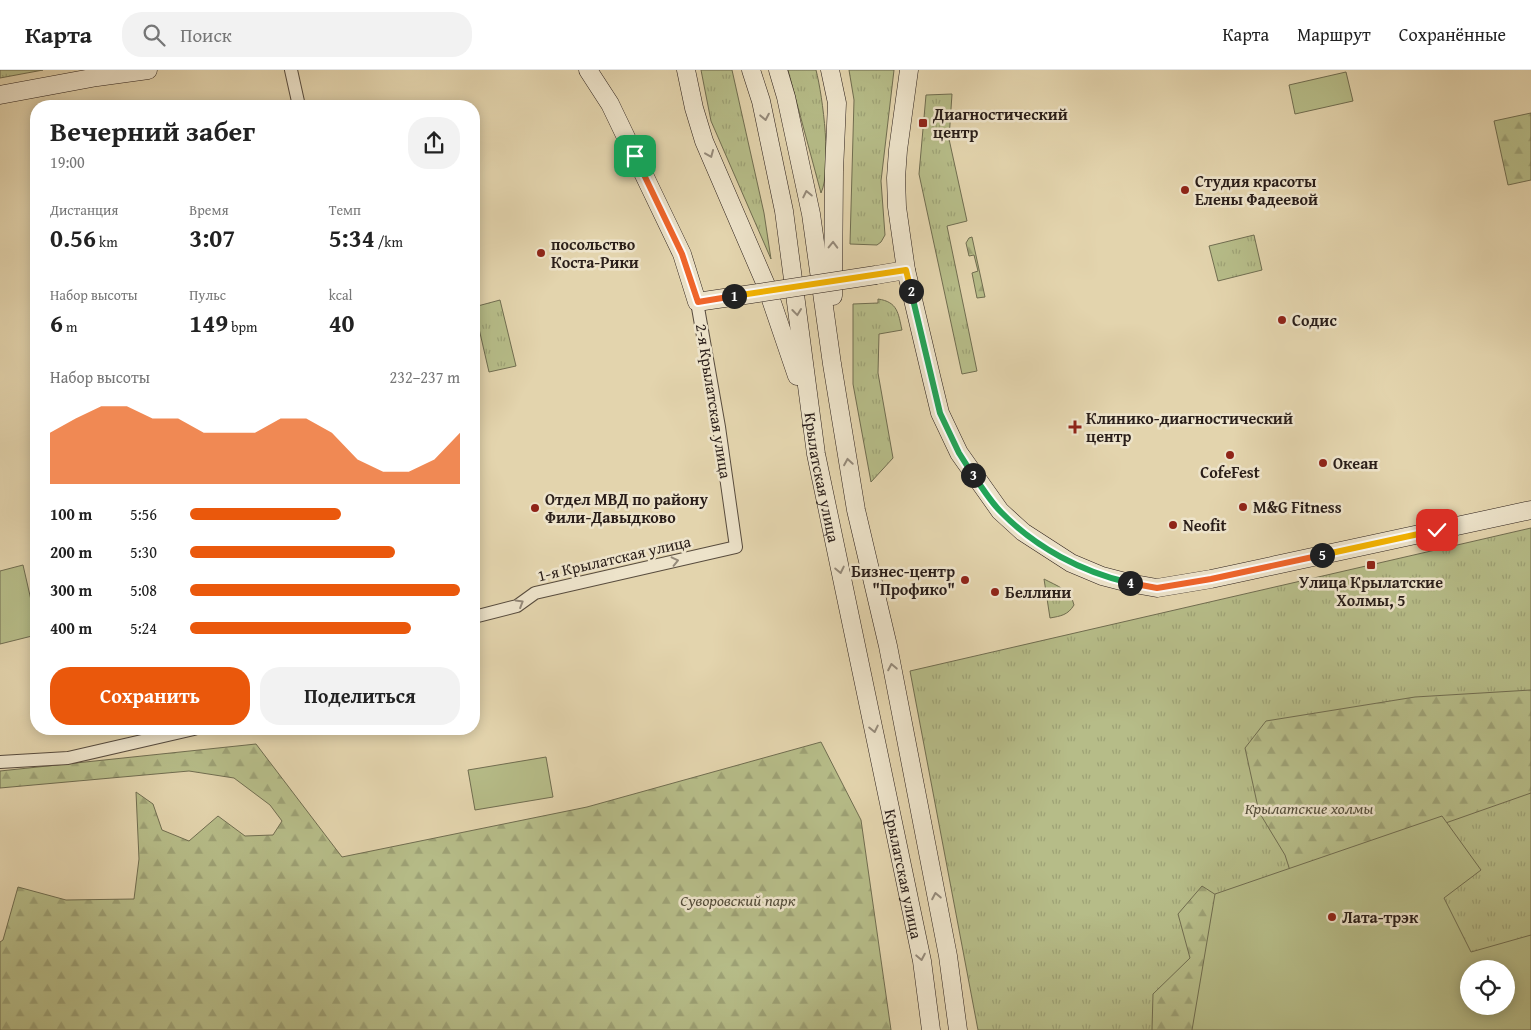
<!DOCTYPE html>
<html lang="ru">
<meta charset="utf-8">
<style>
:root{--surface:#fff;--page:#f2f2f2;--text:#222;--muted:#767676;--line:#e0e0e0;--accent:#ea580c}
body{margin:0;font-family:"Gentium Book Plus",serif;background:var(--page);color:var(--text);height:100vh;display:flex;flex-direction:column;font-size:19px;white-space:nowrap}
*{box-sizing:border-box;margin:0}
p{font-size:16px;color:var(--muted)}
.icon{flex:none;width:28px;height:28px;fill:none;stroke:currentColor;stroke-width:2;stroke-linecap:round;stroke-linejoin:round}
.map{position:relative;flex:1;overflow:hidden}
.sheet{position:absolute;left:30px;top:30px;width:450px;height:635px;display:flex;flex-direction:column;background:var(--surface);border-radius:20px;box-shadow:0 2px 12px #0003}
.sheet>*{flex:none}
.buttons{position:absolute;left:1460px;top:890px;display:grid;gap:10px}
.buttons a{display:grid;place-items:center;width:55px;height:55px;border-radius:50%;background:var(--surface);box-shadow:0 2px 12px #0003;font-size:25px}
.pin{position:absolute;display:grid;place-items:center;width:42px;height:42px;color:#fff;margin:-21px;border-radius:10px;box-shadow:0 2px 8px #0006}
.km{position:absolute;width:25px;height:25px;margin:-12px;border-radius:50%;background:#222;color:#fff;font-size:14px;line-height:25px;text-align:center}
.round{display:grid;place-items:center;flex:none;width:52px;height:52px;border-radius:20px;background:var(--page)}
.summary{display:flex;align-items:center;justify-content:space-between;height:85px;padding:0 20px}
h1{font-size:28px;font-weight:600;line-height:38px}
.figures{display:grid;grid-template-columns:repeat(3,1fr);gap:8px;height:85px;padding:5px 20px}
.figures div{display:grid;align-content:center}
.figures b{font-size:25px;font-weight:600}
.figures small{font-size:14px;font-weight:400}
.figures p{font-size:14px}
.chart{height:140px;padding:10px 20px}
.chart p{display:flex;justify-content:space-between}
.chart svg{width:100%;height:90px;margin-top:5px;fill:var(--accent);opacity:.7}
.action{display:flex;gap:10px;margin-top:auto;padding:10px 20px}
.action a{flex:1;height:58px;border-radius:20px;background:var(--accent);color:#fff;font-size:20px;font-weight:600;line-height:58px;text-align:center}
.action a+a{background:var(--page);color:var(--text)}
ul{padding:0 20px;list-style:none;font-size:16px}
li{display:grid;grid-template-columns:80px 60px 1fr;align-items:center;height:38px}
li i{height:12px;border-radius:6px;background:var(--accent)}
header{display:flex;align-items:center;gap:30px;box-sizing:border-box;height:70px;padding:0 25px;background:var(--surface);border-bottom:1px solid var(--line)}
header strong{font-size:24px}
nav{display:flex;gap:28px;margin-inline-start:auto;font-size:18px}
.search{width:350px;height:45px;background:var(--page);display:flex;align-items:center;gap:12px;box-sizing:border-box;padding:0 18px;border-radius:20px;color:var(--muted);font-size:19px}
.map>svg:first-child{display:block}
.grass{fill:url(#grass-tufts);stroke:#706d50;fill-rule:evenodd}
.forest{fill:url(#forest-firs);stroke:#706d50}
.pitch{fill:#b6bc88;stroke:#706d50;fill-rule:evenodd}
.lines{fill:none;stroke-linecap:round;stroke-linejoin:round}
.street-casing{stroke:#584c3e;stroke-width:14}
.secondary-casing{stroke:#2a1e19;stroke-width:19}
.street{stroke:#ede3ca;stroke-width:12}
.secondary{stroke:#ede3ca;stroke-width:18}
.secondary-bridge-casing{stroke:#2a1e19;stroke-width:19;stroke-linecap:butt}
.secondary-bridge{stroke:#ede3ca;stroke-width:18}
.oneway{stroke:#958a7a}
.split-1-casing{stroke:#fff;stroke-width:10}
.split-2-casing{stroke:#fff;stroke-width:10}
.split-3-casing{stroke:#fff;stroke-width:10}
.split-4-casing{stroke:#fff;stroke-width:10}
.split-5-casing{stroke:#fff;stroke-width:10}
.split-6-casing{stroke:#fff;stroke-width:10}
.split-1{stroke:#f0652b;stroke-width:6}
.split-2{stroke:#f5b400;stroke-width:6}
.split-3{stroke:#22a559;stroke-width:6}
.split-4{stroke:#22a559;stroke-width:6}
.split-5{stroke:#f0652b;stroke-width:6}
.split-6{stroke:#f5b400;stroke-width:6}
.poi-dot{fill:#8f2418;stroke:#ede3ca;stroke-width:2}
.labels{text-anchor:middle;stroke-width:5;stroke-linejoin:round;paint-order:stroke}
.poi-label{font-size:16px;font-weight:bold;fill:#2a1e19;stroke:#ede3ca;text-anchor:start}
.street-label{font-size:16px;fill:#2a1e19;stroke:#ede3ca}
.park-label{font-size:16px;font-style:italic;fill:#544d3a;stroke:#ede3ca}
</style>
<header>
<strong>Карта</strong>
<div class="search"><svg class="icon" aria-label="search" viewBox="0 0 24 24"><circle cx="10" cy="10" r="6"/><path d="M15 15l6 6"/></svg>Поиск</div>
<nav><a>Карта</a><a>Маршрут</a><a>Сохранённые</a></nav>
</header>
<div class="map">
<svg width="1531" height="960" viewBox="0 0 1531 960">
<defs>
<pattern id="grass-tufts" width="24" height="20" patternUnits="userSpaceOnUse" patternTransform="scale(1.25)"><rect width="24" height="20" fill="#b6bc88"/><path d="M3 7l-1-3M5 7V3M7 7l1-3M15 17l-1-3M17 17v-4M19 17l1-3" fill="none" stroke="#9da175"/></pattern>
<pattern id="forest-firs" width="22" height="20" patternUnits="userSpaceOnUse" patternTransform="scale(1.25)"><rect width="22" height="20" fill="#b6bc88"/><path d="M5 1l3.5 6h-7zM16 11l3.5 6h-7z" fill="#9da175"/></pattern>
</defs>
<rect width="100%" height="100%" fill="#e3d4ad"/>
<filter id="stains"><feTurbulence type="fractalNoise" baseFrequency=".004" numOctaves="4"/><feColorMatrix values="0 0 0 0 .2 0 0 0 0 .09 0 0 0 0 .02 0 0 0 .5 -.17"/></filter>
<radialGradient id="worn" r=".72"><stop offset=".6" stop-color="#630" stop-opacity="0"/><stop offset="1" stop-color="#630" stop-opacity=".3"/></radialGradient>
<path class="grass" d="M 0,0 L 43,0 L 0,8 Z
M 701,0 L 732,0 L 764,143 L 771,189 L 711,51 Z
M 788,0 L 816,0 C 823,27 832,99 821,123 Z
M 849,0 L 894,0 L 881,111 L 885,165 L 881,172 L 877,175 L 850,174 L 854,30 Z
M 952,24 L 949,69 L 967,151 L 947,156 L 977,301 L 962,304 L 919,104 L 926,25 Z
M 1254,165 L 1262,200 L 1218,211 L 1209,176 Z
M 878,229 C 898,232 898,243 902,260 L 879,264 L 878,303 L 893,388 L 871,412 L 853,314 L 853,234 L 878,233 Z
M 500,230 L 516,296 L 489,302 L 474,237 Z
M 1531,458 L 1531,960 L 978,960 L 910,601 ZM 1469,899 L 1506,899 L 1506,936 L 1469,936 Z
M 1044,509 C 1057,516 1071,520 1074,535 C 1068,545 1061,546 1050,548 Z"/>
<path class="forest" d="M 1531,43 L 1531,110 L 1508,115 L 1494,51 Z
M 972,167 L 985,227 L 977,228 L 972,203 L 978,201 L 974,185 L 969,186 L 966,173 L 969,168 Z
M 1531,620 L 1531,723 L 1292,807 L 1285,785 L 1259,742 L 1245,678 L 1266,651 L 1415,627 Z
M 821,672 L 861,750 L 891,960 L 0,960 L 0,872 L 3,870 L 18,817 L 66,830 L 134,829 L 139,789 L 136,722 L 153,734 L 162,760 L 189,771 L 218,746 L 245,766 L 273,765 L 282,751 L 270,735 L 234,708 L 189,701 L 0,718 L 0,701 L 256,674 L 342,787 L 587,737 Z
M 1202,816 L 1260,853 L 1287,960 L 1152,960 L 1153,924 L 1190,888 L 1178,844 Z"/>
<path class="pitch" d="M 1346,2 L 1353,31 L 1295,44 L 1289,15 Z
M 23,495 L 36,552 L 36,565 L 0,574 L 0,501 Z
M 546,687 L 553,727 L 475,740 L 468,700 Z
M 1442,746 L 1481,800 L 1444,828 L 1471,882 L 1531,865 L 1531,960 L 1192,960 L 1215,824 ZM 1469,899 L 1506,899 L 1506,936 L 1469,936 Z"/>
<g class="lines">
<g class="street-casing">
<path id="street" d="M 291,0 L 299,36
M 474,547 L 517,536 L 535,523 L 736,477 L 719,357 L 697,232
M 0,692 L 68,688 L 194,659"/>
</g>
<g class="secondary-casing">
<g id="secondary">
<path d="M 588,0 L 610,34 L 682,184 L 697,232 L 738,226"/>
<path d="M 686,0 L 694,38 L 704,71 L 766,215 L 797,306"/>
<path id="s1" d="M 751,0 L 761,31 L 784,141 L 816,384 L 922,891 L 931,960"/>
<path d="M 778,0 L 786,27 L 811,144 L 832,294 L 856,440 L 888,576 L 948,886 L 958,960"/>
<path d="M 830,0 L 837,33 L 834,101 L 833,226"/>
<path d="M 909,0 L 898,80 L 896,108 L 897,137 L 906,200 L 932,310 L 940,343 L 959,383 L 1000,441 L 1023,462 L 1071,493 L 1102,506 L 1129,513 L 1157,518 L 1211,509 L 1531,440"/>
<path d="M 0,25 L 97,7 L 148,0"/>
<path d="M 876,205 L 906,200"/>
</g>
</g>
<use href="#street" class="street"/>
<use href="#secondary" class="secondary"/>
<g class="secondary-bridge-casing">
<path id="secondary-bridge" d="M 738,226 L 876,205"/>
</g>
<use href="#secondary-bridge" class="secondary-bridge"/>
</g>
<defs><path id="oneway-chevron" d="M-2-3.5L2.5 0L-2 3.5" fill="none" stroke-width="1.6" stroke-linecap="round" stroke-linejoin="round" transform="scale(1.25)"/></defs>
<g class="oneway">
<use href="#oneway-chevron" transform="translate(765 47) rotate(79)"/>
<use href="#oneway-chevron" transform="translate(710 84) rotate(67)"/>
<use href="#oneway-chevron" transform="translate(807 124) rotate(-102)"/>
<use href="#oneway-chevron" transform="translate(833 175) rotate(-89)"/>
<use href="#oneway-chevron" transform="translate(797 242) rotate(83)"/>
<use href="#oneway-chevron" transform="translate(848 392) rotate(-99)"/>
<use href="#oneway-chevron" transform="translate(675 491) rotate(-13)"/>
<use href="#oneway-chevron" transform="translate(840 500) rotate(78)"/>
<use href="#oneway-chevron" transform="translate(520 533) rotate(-31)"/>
<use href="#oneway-chevron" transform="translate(892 597) rotate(-101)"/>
<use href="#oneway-chevron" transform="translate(874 659) rotate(78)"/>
<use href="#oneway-chevron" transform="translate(936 826) rotate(-101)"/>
<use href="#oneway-chevron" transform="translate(921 887) rotate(79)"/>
</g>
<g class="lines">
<g class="split-1-casing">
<path id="split-1" d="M 635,86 L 682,184 L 698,232 L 734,226"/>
</g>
<g class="split-2-casing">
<path id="split-2" d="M 734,226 L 906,200 L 911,221"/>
</g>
<g class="split-3-casing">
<path id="split-3" d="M 911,221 L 940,343 L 959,383 L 973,405"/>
</g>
<g class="split-4-casing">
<path id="split-4" d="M 973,405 C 982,417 990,431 1001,442 C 1036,478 1082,502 1130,513"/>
</g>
<g class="split-5-casing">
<path id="split-5" d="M 1130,513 L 1157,518 L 1211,509 L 1322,485"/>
</g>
<g class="split-6-casing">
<path id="split-6" d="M 1322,485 L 1437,460"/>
</g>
<use href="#split-1" class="split-1"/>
<use href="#split-2" class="split-2"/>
<use href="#split-3" class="split-3"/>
<use href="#split-4" class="split-4"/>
<use href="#split-5" class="split-5"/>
<use href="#split-6" class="split-6"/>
</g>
<g class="poi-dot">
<rect x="918" y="48" width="10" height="10" rx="2.5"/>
<circle cx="1185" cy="120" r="5"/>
<circle cx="541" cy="183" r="5"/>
<circle cx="1282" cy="250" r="5"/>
<path d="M1072.5 349.5h5v5h5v5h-5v5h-5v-5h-5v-5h5z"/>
<circle cx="1230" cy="385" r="5"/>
<circle cx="1323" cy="393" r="5"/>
<circle cx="1243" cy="437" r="5"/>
<circle cx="535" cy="438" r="5"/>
<circle cx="1173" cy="455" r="5"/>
<rect x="1366" y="490" width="10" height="10" rx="2.5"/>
<circle cx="965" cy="510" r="5"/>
<circle cx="995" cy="522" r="5"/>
<circle cx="1332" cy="847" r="5"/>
</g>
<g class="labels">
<g class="poi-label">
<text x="933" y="50">Диагностический<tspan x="933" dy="18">центр</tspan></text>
<text x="1195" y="117">Студия красоты<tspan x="1195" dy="18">Елены Фадеевой</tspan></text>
<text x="551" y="180">посольство<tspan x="551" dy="18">Коста-Рики</tspan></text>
<text x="1292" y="256">Содис</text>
<text x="1086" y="354">Клинико-диагностический<tspan x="1086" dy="18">центр</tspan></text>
<text x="1333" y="399">Океан</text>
<text x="1230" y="408" text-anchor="middle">CofeFest</text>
<text x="545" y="435">Отдел МВД по району<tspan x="545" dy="18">Фили-Давыдково</tspan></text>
<text x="1253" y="443">M&amp;G Fitness</text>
<text x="1183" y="461">Neofit</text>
<text x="955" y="507" text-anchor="end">Бизнес-центр<tspan x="955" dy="18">"Профико"</tspan></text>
<text x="1371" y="518" text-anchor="middle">Улица Крылатские<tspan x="1371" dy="18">Холмы, 5</tspan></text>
<text x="1005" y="528">Беллини</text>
<text x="1342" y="853">Лата-трэк</text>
</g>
<g class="street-label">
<text transform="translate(714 331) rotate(81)" y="6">2-я Крылатская улица</text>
<text dy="6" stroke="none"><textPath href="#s1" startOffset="414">Крылатская улица</textPath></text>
<text transform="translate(614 488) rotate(-13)" y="6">1-я Крылатская улица</text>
<text dy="6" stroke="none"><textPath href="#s1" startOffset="819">Крылатская улица</textPath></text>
</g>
<g class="park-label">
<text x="1309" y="744">Крылатские холмы</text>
<text x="738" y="836">Суворовский парк</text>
</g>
</g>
<rect width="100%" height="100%" filter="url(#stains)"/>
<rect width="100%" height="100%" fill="url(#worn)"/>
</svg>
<div class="buttons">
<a><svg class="icon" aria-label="locate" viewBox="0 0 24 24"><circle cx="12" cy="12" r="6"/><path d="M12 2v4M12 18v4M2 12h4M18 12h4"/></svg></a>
</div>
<div class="pin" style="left:635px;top:86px;background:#1e9e55"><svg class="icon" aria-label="arrive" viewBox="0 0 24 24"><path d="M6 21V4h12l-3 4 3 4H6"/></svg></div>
<div class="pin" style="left:1437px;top:460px;background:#d93025"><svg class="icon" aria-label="check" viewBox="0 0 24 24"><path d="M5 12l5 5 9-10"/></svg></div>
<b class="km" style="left:734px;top:226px">1</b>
<b class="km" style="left:911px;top:221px">2</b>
<b class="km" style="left:973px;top:405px">3</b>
<b class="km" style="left:1130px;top:513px">4</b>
<b class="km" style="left:1322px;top:485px">5</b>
<section class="sheet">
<div class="summary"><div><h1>Вечерний забег</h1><p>19:00</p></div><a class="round"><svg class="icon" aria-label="share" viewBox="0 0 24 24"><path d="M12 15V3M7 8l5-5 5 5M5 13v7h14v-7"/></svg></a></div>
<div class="figures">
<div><p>Дистанция</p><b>0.56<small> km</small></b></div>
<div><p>Время</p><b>3:07</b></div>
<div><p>Темп</p><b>5:34<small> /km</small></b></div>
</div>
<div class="figures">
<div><p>Набор высоты</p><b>6<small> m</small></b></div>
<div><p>Пульс</p><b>149<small> bpm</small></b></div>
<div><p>kcal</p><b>40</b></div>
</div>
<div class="chart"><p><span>Набор высоты</span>232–237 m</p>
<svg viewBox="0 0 160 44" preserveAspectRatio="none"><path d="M0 44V19L10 12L20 6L30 6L40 12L50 12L60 19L70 19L80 19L90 12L100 12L110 19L120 32L130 38L140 38L150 32L160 19V44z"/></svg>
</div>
<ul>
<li><b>100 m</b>5:56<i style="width:56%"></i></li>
<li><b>200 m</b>5:30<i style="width:76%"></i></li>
<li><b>300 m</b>5:08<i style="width:100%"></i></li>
<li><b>400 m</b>5:24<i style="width:82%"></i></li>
</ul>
<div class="action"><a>Сохранить</a><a>Поделиться</a></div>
</section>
</div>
